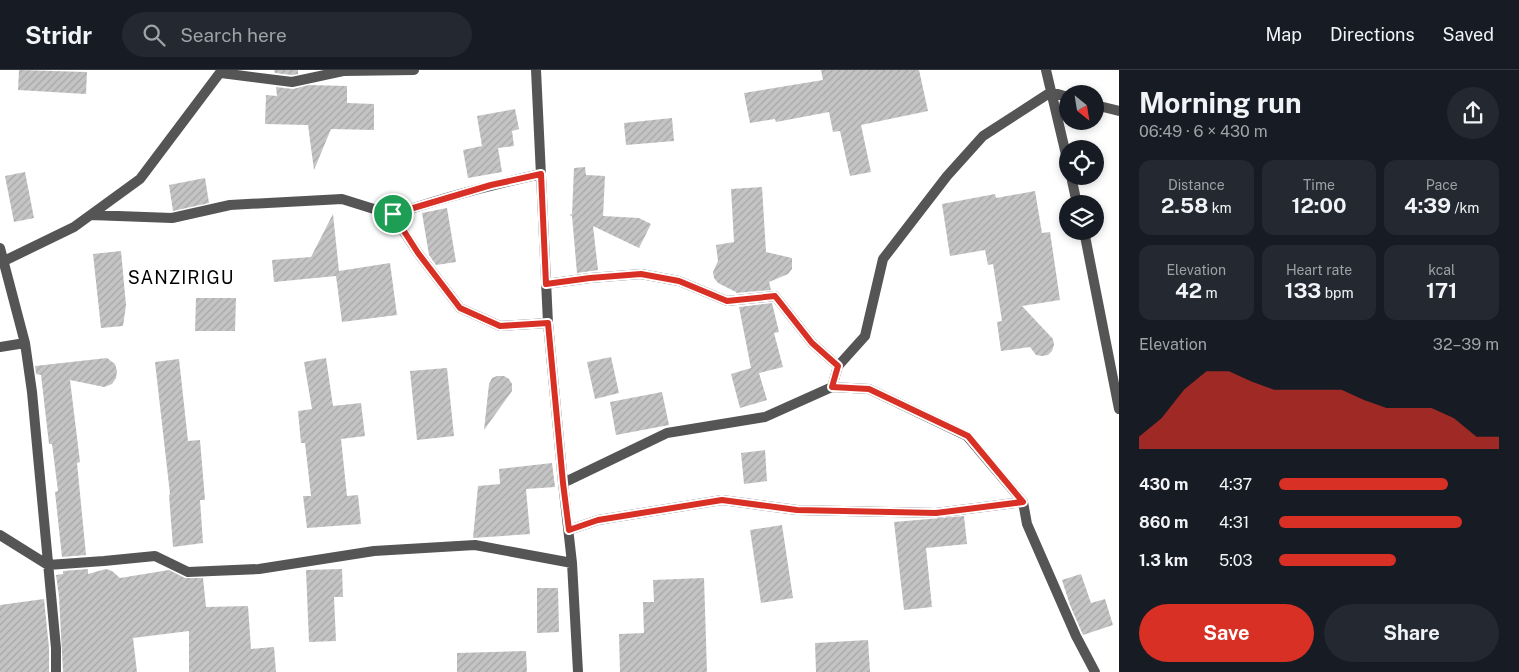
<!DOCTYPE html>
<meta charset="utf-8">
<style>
:root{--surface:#171b24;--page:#242831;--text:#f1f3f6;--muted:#9ea1a6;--line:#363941;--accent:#d93025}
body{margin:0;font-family:"Public Sans",sans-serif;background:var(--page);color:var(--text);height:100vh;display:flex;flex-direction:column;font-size:19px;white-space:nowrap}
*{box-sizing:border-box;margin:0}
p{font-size:16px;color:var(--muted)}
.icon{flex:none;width:28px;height:28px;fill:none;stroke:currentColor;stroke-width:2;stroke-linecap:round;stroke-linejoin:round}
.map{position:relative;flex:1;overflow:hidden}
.side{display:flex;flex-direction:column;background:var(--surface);width:400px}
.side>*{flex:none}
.needle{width:32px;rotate:150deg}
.buttons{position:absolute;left:1059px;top:15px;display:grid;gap:10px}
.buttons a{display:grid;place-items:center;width:45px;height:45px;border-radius:50%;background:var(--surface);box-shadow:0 2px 8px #0003;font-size:25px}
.pin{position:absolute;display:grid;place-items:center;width:42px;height:42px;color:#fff;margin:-21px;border:2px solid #fff;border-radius:50%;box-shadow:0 1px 5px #0007}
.round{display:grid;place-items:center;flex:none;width:52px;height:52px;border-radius:26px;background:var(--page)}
.overview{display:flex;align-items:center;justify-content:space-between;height:85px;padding:0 20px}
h1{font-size:28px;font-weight:700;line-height:38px}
.metrics{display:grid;grid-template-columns:repeat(3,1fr);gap:8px;height:85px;padding:5px 20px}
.metrics div{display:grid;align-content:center;border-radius:12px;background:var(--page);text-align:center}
.metrics b{font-size:21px;font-weight:700}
.metrics small{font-size:14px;font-weight:400}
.metrics p{font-size:14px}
.chart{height:140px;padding:10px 20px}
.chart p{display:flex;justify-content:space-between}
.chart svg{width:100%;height:90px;margin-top:5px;fill:var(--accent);opacity:.7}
.cta{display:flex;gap:10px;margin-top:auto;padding:10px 20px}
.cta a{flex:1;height:58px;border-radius:30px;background:var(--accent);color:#fff;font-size:20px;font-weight:700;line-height:58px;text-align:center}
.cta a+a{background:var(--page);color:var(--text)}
ul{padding:0 20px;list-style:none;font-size:16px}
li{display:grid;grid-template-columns:80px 60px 1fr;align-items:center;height:38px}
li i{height:12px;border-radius:6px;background:var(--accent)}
header{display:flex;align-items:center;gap:30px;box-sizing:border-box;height:70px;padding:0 25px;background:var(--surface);border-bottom:1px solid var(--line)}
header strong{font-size:24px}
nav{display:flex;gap:28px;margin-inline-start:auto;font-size:18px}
.search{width:350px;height:45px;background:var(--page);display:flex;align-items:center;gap:12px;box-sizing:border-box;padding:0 18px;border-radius:28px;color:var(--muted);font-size:19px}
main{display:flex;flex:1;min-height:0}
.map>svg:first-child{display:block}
.building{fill:url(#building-hatch)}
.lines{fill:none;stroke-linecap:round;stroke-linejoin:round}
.minor{stroke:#555;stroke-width:10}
.route-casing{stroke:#fff;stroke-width:10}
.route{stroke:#d93025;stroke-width:6}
.labels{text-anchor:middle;stroke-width:4;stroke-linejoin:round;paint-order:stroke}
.quarter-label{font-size:18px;letter-spacing:1px;fill:#000;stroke:#fff}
</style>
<header>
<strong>Stridr</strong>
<div class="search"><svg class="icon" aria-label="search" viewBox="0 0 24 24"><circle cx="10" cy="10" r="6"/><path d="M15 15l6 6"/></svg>Search here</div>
<nav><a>Map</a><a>Directions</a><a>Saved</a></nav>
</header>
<main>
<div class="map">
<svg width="1119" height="602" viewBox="0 0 1119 602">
<defs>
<pattern id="building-hatch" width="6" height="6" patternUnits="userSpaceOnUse" patternTransform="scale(1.25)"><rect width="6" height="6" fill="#c4c4c4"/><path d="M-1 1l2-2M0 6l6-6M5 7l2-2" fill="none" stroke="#a7a7a7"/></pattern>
</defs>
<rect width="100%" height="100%" fill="#fff"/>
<path class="building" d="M 19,0 L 87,2 L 86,24 L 18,20 Z
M 274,0 L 298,0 L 298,4 L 292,5 L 275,3 Z
M 821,0 L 919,0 L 928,41 L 861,55 L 871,102 L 850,106 L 840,61 L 833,62 L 829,42 L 776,52 L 775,49 L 750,53 L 744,23 L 823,10 Z
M 309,15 L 347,16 L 347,33 L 374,34 L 374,60 L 331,59 L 314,100 L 308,55 L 265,54 L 266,25 L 277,26 L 276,17 L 293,19 Z
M 515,39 L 519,59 L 512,61 L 514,76 L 498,78 L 502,102 L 468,108 L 463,80 L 482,76 L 477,46 Z
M 672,48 L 674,71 L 626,75 L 624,53 Z
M 585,97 L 586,105 L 605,106 L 603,146 L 639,148 L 651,154 L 639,178 L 593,156 L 598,200 L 577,203 L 572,146 L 569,145 L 572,144 L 574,98 Z
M 25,102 L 34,148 L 14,152 L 5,106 Z
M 205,108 L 209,133 L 173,141 L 169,115 Z
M 762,117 L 766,182 L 792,188 L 792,199 L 788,204 L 769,212 L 771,220 L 736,223 L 736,222 L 718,213 L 714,208 L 713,202 L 718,191 L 716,175 L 734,172 L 731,119 Z
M 1035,121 L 1042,163 L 1050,162 L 1060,230 L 1022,236 L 1053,269 L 1054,275 L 1052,281 L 1048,285 L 1042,286 L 1036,285 L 1030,277 L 1001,281 L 997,252 L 1002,251 L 993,194 L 988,195 L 985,180 L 950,186 L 942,134 L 995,124 L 996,128 Z
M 447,138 L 456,192 L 436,195 L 429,185 L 422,143 Z
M 333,144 L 339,201 L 390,193 L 397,245 L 342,252 L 336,206 L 274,212 L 272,190 L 311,187 Z
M 121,181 L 126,235 L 123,256 L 101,258 L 93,184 Z
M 196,228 L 236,228 L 235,261 L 195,261 Z
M 772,233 L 779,262 L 774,263 L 783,297 L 759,303 L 767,330 L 740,338 L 731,304 L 751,298 L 739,237 Z
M 611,287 L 619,323 L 595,329 L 587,292 Z
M 107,288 L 115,294 L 117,301 L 116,308 L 112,314 L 104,317 L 70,310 L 80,392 L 77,393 L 86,485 L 62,487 L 55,422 L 58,421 L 52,374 L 49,374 L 41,305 L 36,304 L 35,296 Z
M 326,288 L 333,336 L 361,333 L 365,366 L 341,369 L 347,426 L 358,425 L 361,454 L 307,458 L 303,426 L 311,426 L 305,373 L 301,373 L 298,341 L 312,339 L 304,292 Z
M 179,289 L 188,371 L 200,370 L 205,430 L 200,430 L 203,473 L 173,477 L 169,425 L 170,424 L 155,292 Z
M 447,298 L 454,366 L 417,370 L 410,301 Z
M 497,306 L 504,306 L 509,309 L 512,314 L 512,321 L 484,360 L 489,314 L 492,308 Z
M 662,322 L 669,355 L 616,365 L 610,332 Z
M 765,380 L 767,411 L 744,414 L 741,383 Z
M 552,393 L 555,417 L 526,419 L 530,464 L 473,468 L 478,416 L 500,414 L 499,399 Z
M 964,446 L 967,474 L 926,478 L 932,537 L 904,540 L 894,452 Z
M 782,455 L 793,528 L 761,533 L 750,460 Z
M 88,499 L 88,504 L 106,499 L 112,501 L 120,508 L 169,500 L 185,508 L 203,508 L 206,537 L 248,536 L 251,579 L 274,577 L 276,602 L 189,602 L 189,561 L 133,568 L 137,602 L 63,602 L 59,526 L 56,505 L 63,504 L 63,501 Z
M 342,499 L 343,527 L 334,527 L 336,571 L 309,572 L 306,500 Z
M 1081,504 L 1091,533 L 1105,529 L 1113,555 L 1083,565 L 1070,535 L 1062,510 Z
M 704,508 L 707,602 L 620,602 L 619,564 L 644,563 L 643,532 L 654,532 L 653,510 Z
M 537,518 L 558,518 L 559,562 L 537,563 Z
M 44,529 L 49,578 L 49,602 L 0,602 L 0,535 Z
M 868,570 L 870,602 L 816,602 L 815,573 Z
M 526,581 L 527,602 L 457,602 L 457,583 Z"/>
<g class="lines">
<path class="minor" d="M 536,0 L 548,253 L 563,413 L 572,493 L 578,602
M 1046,0 L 1068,93
M 221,3 L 292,12 L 343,1 L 414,0
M 1095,35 L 1119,41
M 1071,106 L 1077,134
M 91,145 L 172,148 L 230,135 L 342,129 L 393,145 L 418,183 L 460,238 L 500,256 L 548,253
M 393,145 C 441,128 491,115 541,104
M 1084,161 L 1119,339
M 0,178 L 25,273 L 32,322 L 56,578 L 56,602
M 4,191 L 74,157 L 140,109 L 222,0
M 546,214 L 590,208 L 641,204 L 679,211 L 727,231 L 775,226 L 812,273 L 838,296
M 0,277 L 25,273
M 832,317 L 838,296 L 865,266 L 883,189 L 947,106 L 983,66 L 1051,22 L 1068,27
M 563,413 L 667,363 L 765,347 L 832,317 L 869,319 L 967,366 L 1023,432 L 1027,454 L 1076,566 L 1095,602
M 569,460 L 598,450 L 722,430 L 797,440 L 936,443 L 1023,432
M 0,465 L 48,495 L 104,491 L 155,486 L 188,502 L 259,499 L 374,481 L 475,475 L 572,493"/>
</g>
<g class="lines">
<g class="route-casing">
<path id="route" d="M 541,104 L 546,214 L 590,208 L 641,204 L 679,211 L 727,231 L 775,226 L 812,273 L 838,296 L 832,317 L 869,319 L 968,366 L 1023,432 L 936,443 L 797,440 L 722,430 L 598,450 L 569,460 L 563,413 L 548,253 L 500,256 L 460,238 L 418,183 L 393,144 L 491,115 Z"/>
</g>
<use href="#route" class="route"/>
</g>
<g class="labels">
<g class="quarter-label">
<text x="181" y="214">SANZIRIGU</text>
</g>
</g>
</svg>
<div class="buttons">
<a><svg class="needle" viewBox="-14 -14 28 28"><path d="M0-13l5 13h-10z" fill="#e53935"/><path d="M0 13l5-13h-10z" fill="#9ea1a6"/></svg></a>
<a><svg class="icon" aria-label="locate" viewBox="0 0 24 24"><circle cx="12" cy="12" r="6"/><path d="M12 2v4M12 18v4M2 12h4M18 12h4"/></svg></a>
<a><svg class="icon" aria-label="layers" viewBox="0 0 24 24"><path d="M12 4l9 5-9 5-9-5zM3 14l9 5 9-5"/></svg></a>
</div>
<div class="pin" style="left:393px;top:144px;background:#1e9e55"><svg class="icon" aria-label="arrive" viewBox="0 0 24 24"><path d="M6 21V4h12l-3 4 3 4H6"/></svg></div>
</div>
<section class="side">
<div class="overview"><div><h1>Morning run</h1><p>06:49 · 6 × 430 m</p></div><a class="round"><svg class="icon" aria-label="share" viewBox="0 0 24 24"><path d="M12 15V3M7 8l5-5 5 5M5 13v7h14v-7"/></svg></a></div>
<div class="metrics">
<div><p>Distance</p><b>2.58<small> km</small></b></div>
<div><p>Time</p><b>12:00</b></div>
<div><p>Pace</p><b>4:39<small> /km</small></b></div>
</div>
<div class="metrics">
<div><p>Elevation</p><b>42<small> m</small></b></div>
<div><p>Heart rate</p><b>133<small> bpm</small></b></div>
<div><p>kcal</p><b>171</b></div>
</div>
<div class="chart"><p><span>Elevation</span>32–39 m</p>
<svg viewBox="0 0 160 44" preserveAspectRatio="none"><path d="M0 44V38L10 29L20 15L30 6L40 6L50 11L60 15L70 15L80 15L90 15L100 20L110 24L120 24L130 24L140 29L150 38L160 38V44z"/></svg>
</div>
<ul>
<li><b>430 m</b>4:37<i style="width:77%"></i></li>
<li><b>860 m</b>4:31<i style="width:83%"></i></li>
<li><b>1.3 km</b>5:03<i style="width:53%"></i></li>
</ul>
<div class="cta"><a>Save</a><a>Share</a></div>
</section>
</main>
